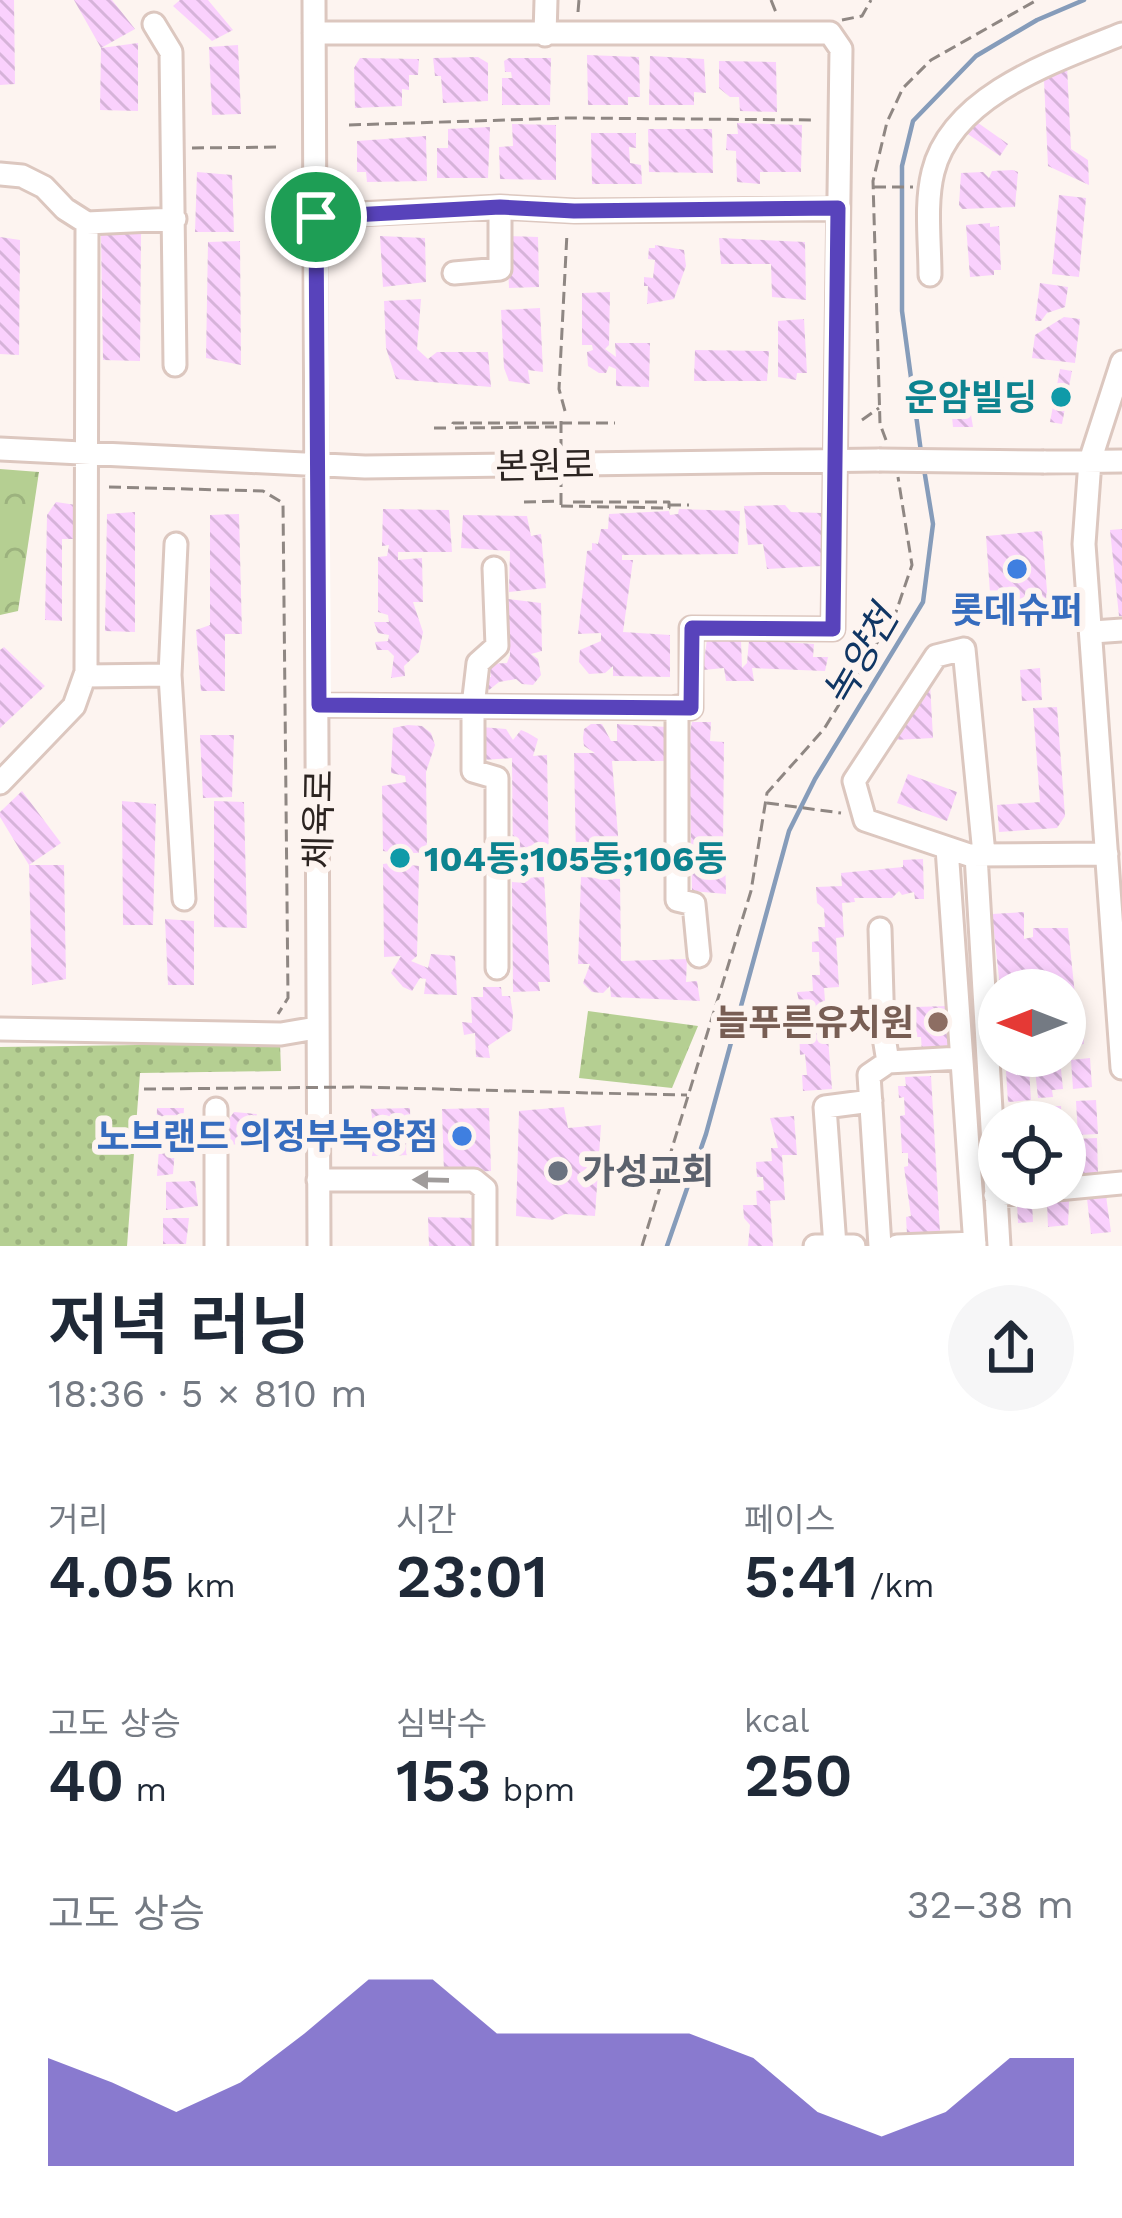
<!DOCTYPE html>
<html lang="ko">
<meta charset="utf-8">
<style>
:root{--surface:#fff;--page:#f6f6f7;--text:#1f2937;--muted:#747a83;--accent:#5843bb}
body{margin:0;font-family:"Work Sans","Noto Sans KR",sans-serif;background:var(--page);color:var(--text);height:100vh;display:flex;flex-direction:column;font-size:45px;white-space:nowrap}
*{box-sizing:border-box;margin:0}
p{font-size:39px;color:var(--muted)}
.icon{flex:none;width:66px;height:66px;fill:none;stroke:currentColor;stroke-width:2;stroke-linecap:round;stroke-linejoin:round}
.map{position:relative;height:1246px;overflow:hidden}
.details{display:flex;flex-direction:column;background:var(--surface);flex:1}
.details>*{flex:none}
.needle{width:78px;rotate:270deg}
.controls{position:absolute;left:978px;top:969px;display:grid;gap:24px}
.controls a{display:grid;place-items:center;width:108px;height:108px;border-radius:50%;background:var(--surface);box-shadow:0 6px 18px #0003;font-size:60px}
.pin{position:absolute;display:grid;place-items:center;width:102px;height:102px;color:#fff;margin:-51px;border:6px solid #fff;border-radius:50%;box-shadow:0 3px 12px #0007}
.round{display:grid;place-items:center;flex:none;width:126px;height:126px;border-radius:63px;background:var(--page)}
.headline{display:flex;align-items:center;justify-content:space-between;height:204px;padding:0 48px}
h1{font-size:66px;font-weight:600;line-height:90px}
.figures{display:grid;grid-template-columns:repeat(3,1fr);gap:18px;height:204px;padding:12px 48px}
.figures div{display:grid;align-content:center}
.figures b{font-size:60px;font-weight:600}
.figures small{font-size:33px;font-weight:400}
.figures p{font-size:33px}
.chart{height:336px;padding:24px 48px}
.chart p{display:flex;justify-content:space-between}
.chart svg{width:100%;height:216px;margin-top:12px;fill:var(--accent);opacity:.7}
.map>svg:first-child{display:block}
.forest{fill:url(#forest-crowns)}
.park{fill:url(#park-dots)}
.lines{fill:none;stroke-linecap:round;stroke-linejoin:round}
.stream{stroke:#869cba;stroke-width:4.5}
.building{fill:url(#building-back-hatch)}
.minor-casing{stroke:#dcc7bf;stroke-width:27}
.path{stroke:#8f8783;stroke-width:3;stroke-dasharray:12 6;stroke-linecap:butt}
.minor{stroke:#fff;stroke-width:21}
.minor-bridge-casing{stroke:#dcc7bf;stroke-width:27;stroke-linecap:butt}
.path-bridge{stroke:#8f8783;stroke-width:3;stroke-dasharray:12 6;stroke-linecap:butt}
.minor-bridge{stroke:#fff;stroke-width:21}
.oneway{fill:#a09c9b}
.route-casing{stroke:#fff;stroke-width:24}
.route{stroke:#5843bb;stroke-width:15}
.culture-dot{fill:#0f9aa8;stroke:#fdf4f0;stroke-width:4.5}
.shop-dot{fill:#3f7fe0;stroke:#fdf4f0;stroke-width:4.5}
.education-dot{fill:#8d6e63;stroke:#fdf4f0;stroke-width:4.5}
.worship-dot{fill:#6b7280;stroke:#fdf4f0;stroke-width:4.5}
.labels{text-anchor:middle;stroke-width:12;stroke-linejoin:round;paint-order:stroke}
.culture-label{font-size:36px;font-weight:bold;fill:#0d838f;stroke:#fdf4f0;text-anchor:end}
.street-label{font-size:36px;fill:#2c2421;stroke:#fdf4f0}
.shop-label{font-size:36px;font-weight:bold;fill:#366cbe;stroke:#fdf4f0}
.education-label{font-size:36px;font-weight:bold;fill:#785e54;stroke:#fdf4f0;text-anchor:end}
.worship-label{font-size:36px;font-weight:bold;fill:#5b616d;stroke:#fdf4f0;text-anchor:start}
.water-label{font-size:39px;font-style:italic;fill:#103664;stroke:#fdf4f0}
</style>
<div class="map">
<svg width="1122" height="1246" viewBox="0 0 1122 1246">
<defs>
<pattern id="forest-crowns" width="20" height="18" patternUnits="userSpaceOnUse" patternTransform="scale(3)"><rect width="20" height="18" fill="#b5cf92"/><path d="M2 6a3 3 0 1 1 6 0M12 15a3 3 0 1 1 6 0" fill="none" stroke="#9cb27e"/></pattern>
<pattern id="park-dots" width="8" height="8" patternUnits="userSpaceOnUse" patternTransform="scale(3)"><rect width="8" height="8" fill="#b5cf92"/><path d="M2 2h.1M6 6h.1" fill="none" stroke="#9cb27e" stroke-width="1.8" stroke-linecap="round"/></pattern>
<pattern id="building-back-hatch" width="6" height="6" patternUnits="userSpaceOnUse" patternTransform="scale(3)"><rect width="6" height="6" fill="#fad1fd"/><path d="M-1 5l2 2M0 0l6 6M5-1l2 2" fill="none" stroke="#d6b3d9"/></pattern>
</defs>
<rect width="100%" height="100%" fill="#fdf4f0"/>
<path class="forest" d="M 0,469 L 39,472 L 18,611 L 0,615 Z"/>
<path class="park" d="M 588,1011 L 698,1026 L 672,1088 L 579,1078 Z
M 280,1043 L 281,1071 L 140,1073 L 127,1246 L 0,1246 L 0,1047 Z"/>
<g class="lines">
<path class="stream" d="M 921,452 L 902,311 L 902,166 L 913,121 L 976,56 L 1037,20 L 1084,0
M 667,1246 L 706,1134 L 789,831 L 815,779 L 923,602 L 933,524 L 924,469"/>
</g>
<path class="building" d="M 0,0 L 14,0 L 15,84 L 0,85 Z
M 74,0 L 112,0 L 135,29 L 101,48 L 138,43 L 138,111 L 100,110 L 101,48 Z
M 180,0 L 208,0 L 233,30 L 212,41 L 173,6 Z
M 238,45 L 241,114 L 212,115 L 209,47 Z
M 587,55 L 639,57 L 640,97 L 628,97 L 628,105 L 588,105 Z
M 650,56 L 704,59 L 706,93 L 694,92 L 694,105 L 649,105 Z
M 478,57 L 488,63 L 488,101 L 443,103 L 441,76 L 435,76 L 433,58 Z
M 360,58 L 419,59 L 418,75 L 409,75 L 409,90 L 402,89 L 402,106 L 355,108 L 354,68 Z
M 509,58 L 551,58 L 550,105 L 502,105 L 502,78 L 512,78 L 511,72 L 505,72 L 504,61 Z
M 719,61 L 776,62 L 777,112 L 740,111 L 739,97 L 730,97 L 719,88 Z
M 1067,66 L 1071,149 L 1088,160 L 1089,185 L 1048,166 L 1044,80 Z
M 971,118 L 1008,144 L 1000,156 L 962,130 Z
M 737,123 L 802,125 L 801,172 L 760,172 L 760,184 L 737,182 L 736,151 L 726,150 L 727,134 L 738,134 Z
M 512,124 L 556,125 L 556,180 L 500,179 L 499,147 L 513,146 Z
M 490,127 L 488,178 L 437,178 L 437,148 L 448,148 L 448,129 Z
M 648,129 L 712,129 L 713,173 L 649,172 Z
M 591,133 L 636,133 L 636,148 L 629,147 L 630,163 L 641,165 L 642,184 L 592,184 Z
M 426,136 L 427,181 L 367,182 L 366,172 L 357,172 L 357,141 Z
M 1013,170 L 1018,172 L 1015,207 L 962,209 L 959,205 L 961,173 L 983,172 L 989,178 L 992,171 Z
M 197,172 L 232,175 L 234,232 L 195,232 Z
M 1059,195 L 1086,198 L 1079,277 L 1052,274 Z
M 990,223 L 990,227 L 999,226 L 1001,270 L 994,270 L 994,275 L 970,277 L 966,225 Z
M 101,234 L 141,234 L 140,361 L 103,360 Z
M 380,236 L 425,238 L 426,282 L 383,287 Z
M 507,236 L 538,237 L 539,287 L 509,288 Z
M 0,237 L 20,240 L 19,355 L 0,354 Z
M 719,238 L 805,242 L 806,300 L 772,297 L 771,264 L 721,264 Z
M 240,241 L 241,365 L 206,358 L 208,242 Z
M 655,245 L 684,250 L 686,266 L 674,299 L 647,304 L 648,286 L 644,286 L 644,277 L 653,278 L 655,260 L 648,259 L 649,248 L 655,248 Z
M 1040,283 L 1068,287 L 1065,307 L 1047,313 L 1041,321 L 1035,321 Z
M 610,292 L 609,345 L 605,349 L 616,357 L 615,343 L 650,343 L 649,387 L 616,386 L 616,369 L 609,366 L 606,373 L 599,373 L 588,366 L 587,352 L 593,350 L 592,345 L 582,345 L 582,293 Z
M 421,299 L 417,349 L 428,359 L 437,352 L 488,352 L 491,387 L 396,379 L 386,348 L 384,301 Z
M 540,308 L 543,372 L 528,370 L 530,384 L 509,381 L 504,368 L 501,310 Z
M 1064,317 L 1080,319 L 1075,363 L 1032,358 L 1035,335 Z
M 804,319 L 807,373 L 797,373 L 796,380 L 778,377 L 778,321 Z
M 695,350 L 769,351 L 767,381 L 694,381 Z
M 1060,369 L 1072,371 L 1062,424 L 1050,422 Z
M 950,397 L 968,397 L 973,427 L 953,427 Z
M 56,502 L 76,505 L 77,539 L 62,539 L 62,621 L 45,620 L 47,515 Z
M 785,505 L 791,512 L 821,513 L 822,566 L 767,569 L 763,544 L 748,545 L 744,506 Z
M 383,509 L 449,510 L 452,552 L 398,552 L 398,560 L 422,558 L 423,602 L 413,602 L 423,632 L 419,652 L 404,666 L 405,676 L 391,678 L 394,656 L 388,650 L 377,650 L 375,642 L 388,641 L 389,635 L 378,633 L 374,622 L 389,622 L 388,615 L 378,612 L 378,557 L 387,556 L 389,545 L 382,546 Z
M 679,509 L 740,511 L 738,554 L 622,555 L 622,560 L 633,560 L 623,632 L 670,635 L 670,677 L 613,676 L 613,666 L 605,673 L 589,674 L 579,662 L 580,650 L 601,641 L 601,633 L 578,634 L 587,551 L 592,550 L 592,543 L 598,544 L 601,529 L 608,529 L 609,514 L 669,511 L 670,515 L 678,514 Z
M 135,512 L 135,632 L 105,631 L 107,514 Z
M 239,514 L 242,634 L 225,634 L 225,691 L 201,691 L 196,630 L 210,625 L 210,515 Z
M 463,515 L 527,516 L 531,536 L 541,534 L 546,588 L 509,592 L 510,551 L 461,548 Z
M 1122,529 L 1122,616 L 1119,616 L 1110,530 Z
M 1042,531 L 1048,603 L 991,607 L 986,536 Z
M 508,599 L 541,603 L 542,651 L 531,654 L 538,659 L 541,675 L 533,685 L 522,684 L 516,679 L 499,682 L 489,690 L 482,686 L 482,677 L 491,677 L 489,664 L 507,663 L 510,655 Z
M 707,639 L 741,640 L 742,668 L 747,663 L 749,640 L 814,644 L 813,657 L 828,657 L 825,671 L 752,668 L 754,681 L 726,681 L 724,668 L 703,670 Z
M 4,647 L 45,686 L 0,728 L 0,650 Z
M 1040,668 L 1042,700 L 1022,701 L 1020,670 Z
M 930,683 L 933,738 L 895,740 L 905,713 Z
M 1057,707 L 1065,816 L 1057,828 L 999,832 L 997,805 L 1040,802 L 1033,708 Z
M 692,722 L 711,722 L 710,741 L 724,742 L 723,847 L 715,847 L 715,853 L 725,853 L 726,894 L 692,891 L 689,738 Z
M 591,724 L 602,724 L 611,741 L 617,741 L 617,724 L 666,727 L 666,761 L 612,761 L 620,860 L 604,860 L 605,868 L 578,868 L 576,857 L 574,753 L 595,753 L 584,746 L 583,738 L 584,729 Z
M 408,725 L 422,726 L 431,733 L 435,745 L 426,772 L 427,853 L 412,853 L 410,865 L 419,866 L 417,956 L 411,961 L 428,968 L 431,954 L 455,956 L 457,995 L 424,994 L 426,979 L 420,978 L 412,991 L 403,987 L 391,973 L 401,956 L 384,957 L 383,864 L 390,863 L 390,852 L 383,851 L 382,786 L 406,782 L 405,776 L 391,773 L 393,728 Z
M 481,727 L 506,729 L 513,740 L 521,730 L 528,733 L 538,739 L 533,756 L 547,755 L 549,866 L 532,865 L 534,871 L 513,869 L 512,758 L 482,760 Z
M 200,735 L 234,735 L 232,797 L 203,798 Z
M 908,774 L 957,792 L 947,821 L 897,803 Z
M 22,791 L 61,843 L 29,865 L 64,865 L 66,979 L 32,985 L 29,865 L 0,817 L 0,812 Z
M 122,801 L 156,804 L 153,925 L 123,925 Z
M 214,801 L 244,802 L 247,928 L 214,927 Z
M 923,859 L 924,899 L 915,899 L 914,892 L 902,895 L 899,891 L 892,898 L 854,898 L 855,902 L 842,903 L 844,937 L 836,938 L 839,987 L 824,988 L 832,1089 L 803,1091 L 802,1075 L 807,1075 L 805,1054 L 800,1055 L 799,1026 L 804,1026 L 797,992 L 813,991 L 812,975 L 820,975 L 819,952 L 812,952 L 812,942 L 819,941 L 818,927 L 825,927 L 824,909 L 817,903 L 816,887 L 842,886 L 841,873 L 903,867 L 903,860 Z
M 544,877 L 550,982 L 538,982 L 540,991 L 513,992 L 512,882 L 525,883 L 525,878 Z
M 581,877 L 620,879 L 621,961 L 687,959 L 686,982 L 697,981 L 700,1001 L 611,997 L 610,986 L 603,993 L 592,992 L 583,983 L 590,964 L 578,964 Z
M 1024,912 L 1024,939 L 1033,937 L 1033,928 L 1068,928 L 1075,995 L 1065,1000 L 1065,990 L 1000,987 L 992,914 Z
M 165,919 L 194,921 L 194,985 L 168,985 Z
M 483,987 L 501,987 L 502,996 L 510,996 L 513,1014 L 512,1030 L 488,1046 L 490,1058 L 476,1057 L 475,1033 L 464,1035 L 462,1022 L 472,1023 L 471,997 L 483,997 Z
M 949,1006 L 950,1053 L 922,1053 L 921,1037 L 915,1037 L 914,1007 Z
M 1081,1008 L 1084,1044 L 1065,1046 L 1065,1009 Z
M 1020,1056 L 1060,1060 L 1063,1089 L 1052,1090 L 1053,1097 L 1038,1098 L 1034,1060 L 1020,1062 Z
M 1090,1058 L 1092,1087 L 1073,1089 L 1071,1060 Z
M 1029,1069 L 1031,1100 L 1008,1102 L 1006,1071 Z
M 931,1076 L 940,1233 L 907,1234 L 906,1217 L 911,1216 L 904,1167 L 908,1166 L 908,1153 L 902,1153 L 900,1116 L 905,1115 L 904,1097 L 899,1098 L 898,1086 L 906,1086 L 905,1077 Z
M 1096,1100 L 1098,1134 L 1078,1135 L 1076,1101 Z
M 1061,1106 L 1062,1122 L 1038,1122 L 1038,1107 Z
M 564,1107 L 568,1128 L 601,1125 L 595,1216 L 565,1214 L 552,1220 L 516,1216 L 519,1111 Z
M 157,1108 L 184,1108 L 182,1143 L 156,1142 Z
M 410,1108 L 411,1155 L 372,1156 L 371,1143 L 375,1143 L 371,1109 Z
M 489,1108 L 491,1171 L 444,1173 L 442,1109 Z
M 1028,1108 L 1029,1122 L 1004,1122 L 1003,1110 Z
M 234,1112 L 257,1114 L 244,1145 L 225,1144 L 226,1123 Z
M 794,1116 L 797,1155 L 782,1155 L 785,1200 L 770,1201 L 773,1246 L 748,1246 L 750,1225 L 744,1218 L 743,1205 L 757,1205 L 756,1191 L 764,1190 L 763,1177 L 757,1177 L 756,1162 L 772,1161 L 771,1148 L 778,1148 L 770,1118 Z
M 1097,1138 L 1098,1175 L 1077,1175 L 1075,1139 Z
M 159,1149 L 175,1149 L 173,1174 L 157,1176 Z
M 195,1181 L 198,1206 L 166,1210 L 166,1182 Z
M 1097,1189 L 1106,1196 L 1111,1232 L 1091,1234 L 1086,1190 Z
M 1069,1201 L 1068,1225 L 1048,1227 L 1047,1203 Z
M 1017,1203 L 1032,1203 L 1033,1222 L 1018,1223 Z
M 428,1217 L 474,1218 L 474,1246 L 429,1246 Z
M 163,1218 L 189,1218 L 186,1244 L 163,1244 Z"/>
<g class="lines">
<g class="minor-casing">
<path id="minor" d="M 314,0 L 319,1246
M 154,24 L 171,52 L 175,365
M 314,33 L 830,33 L 841,49 L 833,629 L 691,628 L 691,708 L 319,705
M 545,35 L 546,0
M 0,174 L 22,176 L 44,187 L 65,209 L 87,223 L 175,219
M 316,216 L 500,207 L 575,211 L 838,209
M 454,273 L 500,269 L 500,207
M 930,275 C 930,242 925,204 933,172 C 952,95 1055,61 1122,34
M 1122,362 L 1090,461 L 1084,544 L 1122,1068
M 0,449 L 365,467 L 879,460
M 1044,462 L 1122,461
M 176,544 L 170,675 L 184,899
M 494,568 L 497,646 L 478,663 L 473,706 L 473,771 L 497,778 L 497,968
M 1093,632 L 1122,630
M 85,676 L 170,675
M 677,707 L 677,900 L 694,904 L 699,956
M 0,783 L 74,706 L 86,672 L 87,223
M 947,848 L 975,1246
M 984,854 L 964,649 L 936,656 L 854,781 L 865,820 L 969,855 L 1107,854
M 976,855 L 999,1246
M 0,1029 L 281,1034 L 316,1028
M 888,1062 L 961,1058
M 318,1180 L 474,1180 L 485,1189 L 485,1246
M 995,1195 L 1122,1183
M 216,1246 L 216,1109
M 815,1246 L 854,1246
M 835,1246 L 825,1107 L 871,1101
M 880,1246 L 869,1075 L 888,1062 L 883,1031 L 880,929
M 897,1246 L 975,1243"/>
</g>
<path class="path" d="M 771,0 L 777,15
M 578,12 L 579,0
M 842,20 L 862,16 L 871,0
M 349,125 L 568,118 L 816,120
M 192,148 L 280,147
M 874,187 L 913,187
M 565,411 L 559,389 L 567,233
M 862,420 L 879,408
M 557,427 L 453,428 L 453,423 L 615,423
M 434,428 L 451,428
M 886,440 L 880,424 L 873,181 L 887,122 L 903,88 L 931,60 L 1037,0
M 109,487 L 263,491 L 283,503 L 288,998 L 278,1014
M 524,502 L 561,501
M 669,505 L 689,505
M 561,506 L 669,508 L 669,502 L 567,502
M 767,803 L 841,813
M 591,1093 L 687,1095
M 642,1246 L 751,891 L 767,793 L 824,729 L 896,612 L 912,565 L 898,477"/>
<use href="#minor" class="minor"/>
<g class="minor-bridge-casing">
<path id="minor-bridge" d="M 879,460 L 1044,462"/>
</g>
<path class="path-bridge" d="M 561,421 L 561,506
M 144,1089 L 360,1087 L 591,1093"/>
<use href="#minor-bridge" class="minor-bridge"/>
</g>
<defs><path id="oneway-solid" d="M-6-.8H1V-3.2L6.5 0L1 3.2V.8H-6Z" transform="scale(3)"/></defs>
<use class="oneway" href="#oneway-solid" transform="translate(431 1180) rotate(-179)"/>
<g class="lines">
<g class="route-casing">
<path id="route" d="M 500,207 L 574,211 L 838,208 L 833,629 L 692,628 L 691,708 L 319,705 L 316,217 Z"/>
</g>
<use href="#route" class="route"/>
</g>
<g class="culture-dot">
<circle cx="1061" cy="397" r="12"/>
<circle cx="400" cy="858" r="12"/>
</g>
<g class="shop-dot">
<circle cx="1017" cy="569" r="12"/>
<circle cx="462" cy="1136" r="12"/>
</g>
<circle class="education-dot" cx="938" cy="1022" r="12"/>
<circle class="worship-dot" cx="558" cy="1171" r="12"/>
<g class="labels">
<g class="culture-label">
<text x="1037" y="410">운암빌딩</text>
<text x="424" y="871" text-anchor="start">104동;105동;106동</text>
</g>
<g class="street-label">
<text transform="translate(545 465) rotate(-1)" y="13">본원로</text>
<text transform="translate(318 819) rotate(-89)" y="13">체육로</text>
</g>
<g class="shop-label">
<text x="1017" y="623">롯데슈퍼</text>
<text x="438" y="1149" text-anchor="end">노브랜드 의정부녹양점</text>
</g>
<g class="education-label">
<text x="914" y="1035">늘푸른유치원</text>
</g>
<g class="worship-label">
<text x="582" y="1184">가성교회</text>
</g>
<g class="water-label">
<text transform="translate(860 656) rotate(-60)" y="14">녹양천</text>
</g>
</g>
</svg>
<div class="controls">
<a><svg class="needle" viewBox="-14 -14 28 28"><path d="M0-13l5 13h-10z" fill="#e53935"/><path d="M0 13l5-13h-10z" fill="#747a83"/></svg></a>
<a><svg class="icon" aria-label="locate" viewBox="0 0 24 24"><circle cx="12" cy="12" r="6"/><path d="M12 2v4M12 18v4M2 12h4M18 12h4"/></svg></a>
</div>
<div class="pin" style="left:316px;top:217px;background:#1e9e55"><svg class="icon" aria-label="arrive" viewBox="0 0 24 24"><path d="M6 21V4h12l-3 4 3 4H6"/></svg></div>
</div>
<section class="details">
<div class="headline"><div><h1>저녁 러닝</h1><p>18:36 · 5 × 810 m</p></div><a class="round"><svg class="icon" aria-label="share" viewBox="0 0 24 24"><path d="M12 15V3M7 8l5-5 5 5M5 13v7h14v-7"/></svg></a></div>
<div class="figures">
<div><p>거리</p><b>4.05<small> km</small></b></div>
<div><p>시간</p><b>23:01</b></div>
<div><p>페이스</p><b>5:41<small> /km</small></b></div>
</div>
<div class="figures">
<div><p>고도 상승</p><b>40<small> m</small></b></div>
<div><p>심박수</p><b>153<small> bpm</small></b></div>
<div><p>kcal</p><b>250</b></div>
</div>
<div class="chart"><p><span>고도 상승</span>32–38 m</p>
<svg viewBox="0 0 160 44" preserveAspectRatio="none"><path d="M0 44V22L10 27L20 33L30 27L40 17L50 6L60 6L70 17L80 17L90 17L100 17L110 22L120 33L130 38L140 33L150 22L160 22V44z"/></svg>
</div>
</section>
